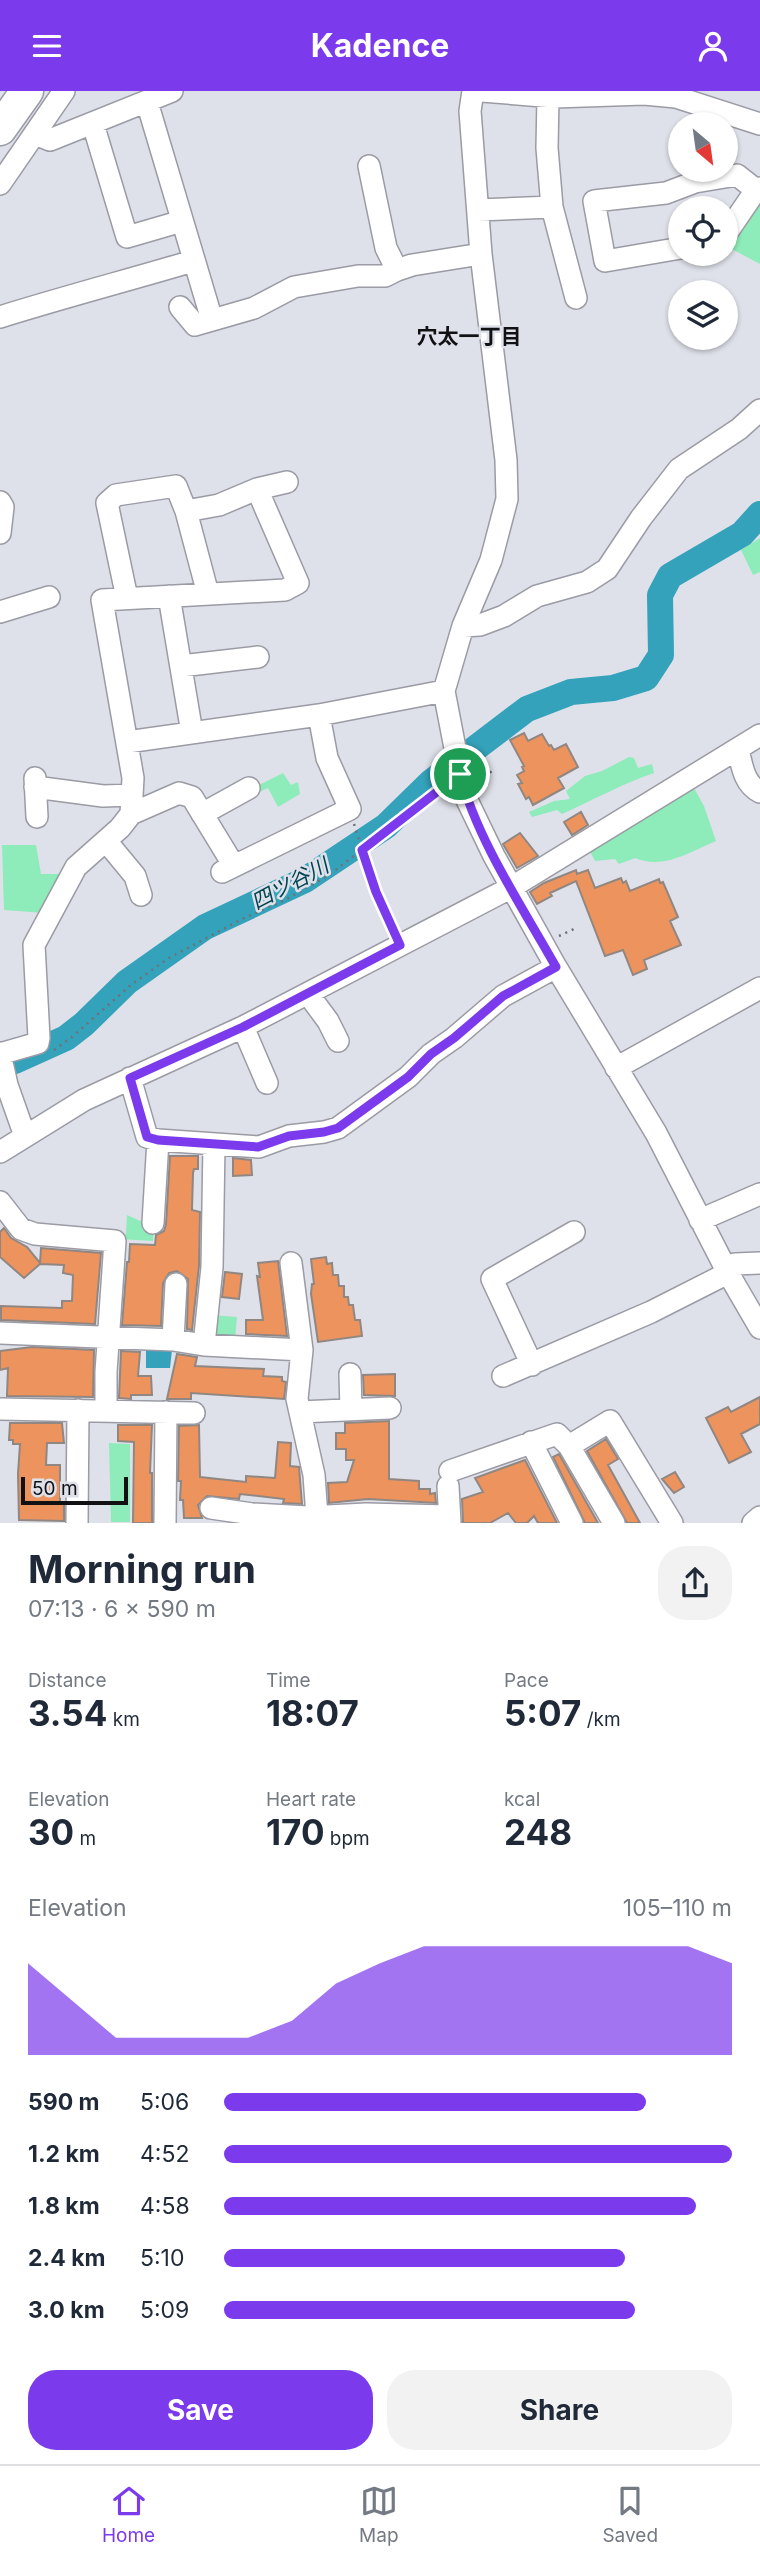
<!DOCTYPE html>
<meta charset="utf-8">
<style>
:root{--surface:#fff;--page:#f2f2f3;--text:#1f2937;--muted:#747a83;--line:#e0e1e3;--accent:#7c3aed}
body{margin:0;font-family:Inter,"Noto Sans JP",sans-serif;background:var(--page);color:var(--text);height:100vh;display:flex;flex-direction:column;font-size:26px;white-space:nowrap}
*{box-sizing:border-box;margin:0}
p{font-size:23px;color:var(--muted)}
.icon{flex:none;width:38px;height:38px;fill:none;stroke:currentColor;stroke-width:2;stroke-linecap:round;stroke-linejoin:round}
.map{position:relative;height:1432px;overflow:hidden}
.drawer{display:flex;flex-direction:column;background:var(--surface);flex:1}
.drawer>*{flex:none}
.needle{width:46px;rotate:151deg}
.fabs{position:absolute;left:668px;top:21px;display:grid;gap:14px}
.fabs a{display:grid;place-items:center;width:70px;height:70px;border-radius:50%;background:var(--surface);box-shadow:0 2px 5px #0004;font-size:35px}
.scale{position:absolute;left:21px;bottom:18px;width:107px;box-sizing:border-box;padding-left:7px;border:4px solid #111114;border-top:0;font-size:19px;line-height:24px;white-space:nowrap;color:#111114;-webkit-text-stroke:5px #dfe1ea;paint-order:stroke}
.pin{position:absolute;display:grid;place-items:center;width:60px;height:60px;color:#fff;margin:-30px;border:4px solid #fff;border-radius:50%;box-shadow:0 2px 7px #0007}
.round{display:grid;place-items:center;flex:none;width:74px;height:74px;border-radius:28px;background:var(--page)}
.headline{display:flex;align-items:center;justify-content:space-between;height:119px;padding:0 28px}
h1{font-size:38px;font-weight:700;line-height:52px}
.figures{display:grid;grid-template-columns:repeat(3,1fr);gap:10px;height:119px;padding:7px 28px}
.figures div{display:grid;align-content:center}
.figures b{font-size:35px;font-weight:700}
.figures small{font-size:19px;font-weight:400}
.figures p{font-size:19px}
.chart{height:196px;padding:14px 28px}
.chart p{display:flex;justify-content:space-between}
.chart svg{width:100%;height:126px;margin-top:7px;fill:var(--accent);opacity:.7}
.button{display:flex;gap:14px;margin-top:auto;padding:14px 28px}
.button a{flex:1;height:80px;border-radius:28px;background:var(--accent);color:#fff;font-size:28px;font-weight:700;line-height:80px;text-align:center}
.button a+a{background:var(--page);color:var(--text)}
ul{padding:0 28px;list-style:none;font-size:23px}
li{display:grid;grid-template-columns:112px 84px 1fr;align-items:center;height:52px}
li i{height:18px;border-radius:9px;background:var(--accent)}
header{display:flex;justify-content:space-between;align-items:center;height:91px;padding:0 28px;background:var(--accent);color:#fff;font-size:32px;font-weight:700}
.menu{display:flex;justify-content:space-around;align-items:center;height:98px;border-top:2px solid var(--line);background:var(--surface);font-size:19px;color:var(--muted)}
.menu a{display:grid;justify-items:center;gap:4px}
.menu .current{color:var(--accent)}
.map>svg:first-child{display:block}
.green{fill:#8decba}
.water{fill:#34a2ba}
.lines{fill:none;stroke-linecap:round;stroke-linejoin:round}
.river{stroke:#34a2ba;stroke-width:26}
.building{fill:#ec935e;stroke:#908782;stroke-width:2}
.minor-casing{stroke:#9a9ba4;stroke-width:24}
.highway-casing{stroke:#9a9ba4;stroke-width:35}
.path{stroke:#707177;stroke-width:2.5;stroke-dasharray:2 5;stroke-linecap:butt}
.minor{stroke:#fff;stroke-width:21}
.highway{stroke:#fff;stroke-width:32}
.route-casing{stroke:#fff;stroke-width:14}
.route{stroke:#7c3aed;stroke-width:9}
.labels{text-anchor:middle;stroke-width:5;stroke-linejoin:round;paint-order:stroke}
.neighbourhood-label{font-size:21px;font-weight:bold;fill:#111114;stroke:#dfe1ea}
.water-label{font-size:21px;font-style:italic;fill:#004451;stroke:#dfe1ea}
</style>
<header><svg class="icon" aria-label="menu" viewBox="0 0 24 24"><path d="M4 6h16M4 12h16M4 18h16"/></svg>Kadence<svg class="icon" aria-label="person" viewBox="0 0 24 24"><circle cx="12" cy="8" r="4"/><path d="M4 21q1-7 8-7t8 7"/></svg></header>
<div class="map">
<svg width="760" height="1432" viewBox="0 0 760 1432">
<rect width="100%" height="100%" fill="#dfe1ea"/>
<path class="green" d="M 760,107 L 760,173 L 726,155 Z
M 760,447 L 760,481 L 753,484 L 741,459 Z
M 629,666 L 634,667 L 638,677 L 652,673 L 654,682 C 622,693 593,709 562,723 L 557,719 L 532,726 L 529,721 L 554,710 L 570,708 L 566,700 L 585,685 L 602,680 Z
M 283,682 L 291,694 L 298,691 L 300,703 L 278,716 L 268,697 L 257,702 L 255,696 Z
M 694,697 L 704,715 L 716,750 C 690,761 663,779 635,767 L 619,773 L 615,768 L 595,770 L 589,759 L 683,699 L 686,703 Z
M 2,754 L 36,754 L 41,783 L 62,783 L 44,822 L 4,819 Z
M 127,1124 L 154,1136 L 153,1150 L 119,1148 L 119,1145 L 126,1143 Z
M 211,1224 L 237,1226 L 235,1249 L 208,1248 Z
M 109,1352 L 130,1353 L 130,1431 L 111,1431 Z"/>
<path class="water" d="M 146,1257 L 152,1257 L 153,1260 L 172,1259 L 170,1277 L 146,1277 Z"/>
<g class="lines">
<path class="river" d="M 0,973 L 15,970 L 66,947 L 84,933 L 127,891 L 205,836 L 305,789 L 386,735 L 431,691 L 527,618 L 571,601 L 613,597 L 646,587 L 661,564 L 660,504 L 670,485 L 742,443 L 760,423"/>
</g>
<path class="building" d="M 524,642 L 528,650 L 542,643 L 549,655 L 551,654 L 554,659 L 566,653 L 578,676 L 558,687 L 564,697 L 533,714 L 529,706 L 526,708 L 518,693 L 522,692 L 517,684 L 524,680 L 522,676 L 524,675 L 510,649 Z
M 581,721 L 588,734 L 572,744 L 564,731 Z
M 520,742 L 538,765 L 517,777 L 503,753 Z
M 576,779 L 577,783 L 588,779 L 595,797 L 621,787 L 623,792 L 626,790 L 630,800 L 659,788 L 660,792 L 663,791 L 678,826 L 670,830 L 681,854 L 644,869 L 647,878 L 633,884 L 623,859 L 605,865 L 576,790 L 550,802 L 552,805 L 537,813 L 530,801 L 544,792 Z
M 170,1065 L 198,1065 L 198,1078 L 194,1078 L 193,1082 L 192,1119 L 200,1121 L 199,1175 L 192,1239 L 187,1238 L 188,1188 L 177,1180 L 169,1182 L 163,1192 L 161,1235 L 122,1234 L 127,1171 L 129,1171 L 130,1153 L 155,1154 L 156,1144 L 164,1140 L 166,1133 Z
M 233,1067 L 251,1069 L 252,1084 L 233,1085 Z
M 4,1137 L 11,1147 L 27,1156 L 40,1172 L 41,1157 L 101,1162 L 95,1233 L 1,1229 L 1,1215 L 62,1217 L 62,1210 L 72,1210 L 73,1184 L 63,1182 L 64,1174 L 40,1173 L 24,1187 L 0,1166 L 0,1141 Z
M 326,1166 L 327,1173 L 332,1172 L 333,1184 L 338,1184 L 339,1195 L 344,1195 L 344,1206 L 348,1206 L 349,1214 L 353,1214 L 355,1229 L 360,1229 L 362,1245 L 318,1251 L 311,1203 L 312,1193 L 314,1193 L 311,1168 Z
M 278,1170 L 287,1245 L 246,1243 L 246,1229 L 263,1229 L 257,1185 L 260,1186 L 258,1172 Z
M 225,1181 L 242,1183 L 239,1208 L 222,1206 Z
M 32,1256 L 94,1259 L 93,1306 L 7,1305 L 8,1277 L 0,1279 L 0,1260 Z
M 121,1260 L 140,1261 L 138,1285 L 151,1285 L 152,1304 L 131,1304 L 131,1308 L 119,1307 Z
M 177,1263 L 197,1266 L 195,1275 L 264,1278 L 263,1285 L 282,1286 L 282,1290 L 286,1291 L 284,1308 L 191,1302 L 191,1308 L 167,1308 Z
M 395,1283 L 395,1305 L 364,1304 L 363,1284 Z
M 760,1306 L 760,1333 L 741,1343 L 751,1361 L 729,1372 L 706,1327 L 728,1316 L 731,1321 Z
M 389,1330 L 389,1388 L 419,1390 L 419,1398 L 430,1398 L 430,1403 L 435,1402 L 436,1412 L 368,1408 L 329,1412 L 328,1392 L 347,1391 L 354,1369 L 346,1369 L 346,1358 L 336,1358 L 336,1342 L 345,1342 L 345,1332 Z
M 10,1332 L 62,1332 L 64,1352 L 47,1352 L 46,1374 L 60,1374 L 60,1411 L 64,1411 L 64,1430 L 19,1429 L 18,1383 L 20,1353 L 13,1353 L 13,1349 L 9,1349 Z
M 118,1334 L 152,1334 L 150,1382 L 152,1382 L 152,1432 L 133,1432 L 134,1351 L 118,1350 Z
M 199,1334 L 200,1386 L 246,1391 L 246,1385 L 275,1387 L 278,1351 L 291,1352 L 290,1375 L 299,1376 L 302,1413 L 283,1412 L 284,1408 L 240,1403 L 239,1408 L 207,1405 L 198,1414 L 202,1427 L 184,1427 L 183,1409 L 180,1409 L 181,1390 L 178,1390 L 179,1335 Z
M 606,1348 L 618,1368 L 608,1374 L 640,1432 L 627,1432 L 587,1360 Z
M 559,1363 L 598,1432 L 585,1432 L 553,1366 Z
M 525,1369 L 557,1432 L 538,1432 L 534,1425 L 527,1432 L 516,1432 L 508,1422 L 490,1432 L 463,1432 L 462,1408 L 483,1401 L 475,1387 Z
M 675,1381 L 684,1396 L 674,1402 L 662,1388 Z"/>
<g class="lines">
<g class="minor-casing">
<path id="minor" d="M 473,0 L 470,20 L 481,163 L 506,369 L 507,408 L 491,469 L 463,535 L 444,600 L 460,683 L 466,707 L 494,765 L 556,876 L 656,1042 L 728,1182 L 760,1237
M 482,0 L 554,6 L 644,3 L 676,6 L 760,33
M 548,6 L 547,57 L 552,116 L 576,207
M 147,11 L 212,229
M 93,33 L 127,146 L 182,130
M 35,43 L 50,49 L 172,0
M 369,75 L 386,157 L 397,179 L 412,174 L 481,163
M 0,93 L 64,0
M 478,119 L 552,116
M 726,143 L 756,99 L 760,97
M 681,157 L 605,170 L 594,110 L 666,102 L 695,91 L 737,84 L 756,99
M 180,216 L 195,234 L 254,217 L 294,196 L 358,185 L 385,185 L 397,179
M 0,226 C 64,206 129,189 193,170
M 0,411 L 3,416 L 0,442
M 186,420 L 219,414 L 257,398 L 287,391
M 169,505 L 192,642
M 127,507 L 107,412 L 116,404 L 176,395 L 186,420 L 208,503
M 0,521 L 49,506
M 463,535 L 480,534 L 504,525 L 537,505 L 587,491 L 607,478 L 641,427 L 679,378 L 739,338 L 760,319
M 181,575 L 258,566
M 127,651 L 319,624 L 444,600
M 738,658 C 742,675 744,693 760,701
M 35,687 L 37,726
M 35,696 L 103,705 L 132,704
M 131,723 L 179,702 L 192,706 L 234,775
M 202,723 L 249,697
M 106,750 L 135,785 L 141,804
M 222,781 L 350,718 L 327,667 L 319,624
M 308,903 L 328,930 L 338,950
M 243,936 L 267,992
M 0,962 L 7,994 L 25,1045
M 0,963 L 38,952 L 39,947 L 34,854 L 76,776 L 120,737 L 131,723 L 133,687 L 102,509 L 285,499 L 298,492 L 257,398
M 616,977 L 760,897
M 130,987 L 147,1046 L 158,1049 L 259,1056 L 289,1045 L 324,1041 L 338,1037 L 408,986 L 431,963 L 454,947 L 503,905 L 556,876
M 0,1061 L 84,1009 L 243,936 L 512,796 L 760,644
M 0,1111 L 21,1138 L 35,1143 L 115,1150 L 106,1281 L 106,1320
M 700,1129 L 760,1103
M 153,1132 L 158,1049
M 291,1172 L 302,1259 L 297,1308 L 314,1384 L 317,1426
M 725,1177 L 735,1173 L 760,1172
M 0,1242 L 173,1249 L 204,1254 L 302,1259
M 173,1249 L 176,1193
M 204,1254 L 212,1176 L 214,1053
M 532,1274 L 492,1188 L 574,1141
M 350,1283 L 351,1319
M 503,1285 L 651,1221 L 728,1182
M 0,1318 L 194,1322
M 300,1321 L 390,1317
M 531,1351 L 572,1432
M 569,1355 L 610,1330 L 672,1432
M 450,1380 L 557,1343 L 569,1355 L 614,1432
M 448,1395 L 450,1432
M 211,1417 L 252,1423 L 308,1426 L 366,1423 L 448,1425
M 77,1432 L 78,1319
M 165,1432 L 166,1321
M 753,1432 L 760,1426"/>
</g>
<g class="highway-casing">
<path id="highway" d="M 0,38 L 27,0"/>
</g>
<path class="path" d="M 477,687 L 493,680
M 354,733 L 376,801 L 393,839
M 559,845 L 574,838
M 54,959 L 72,946 L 132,893 L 169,867 L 242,828 L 285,809 L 329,784 L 444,696"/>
<use href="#minor" class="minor"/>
<use href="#highway" class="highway"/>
</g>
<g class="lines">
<g class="route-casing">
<path id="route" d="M 460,683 C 477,749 523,817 556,876 L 503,905 L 454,947 L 431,963 L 408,986 L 338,1037 L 324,1041 L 289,1045 L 258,1056 L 158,1049 L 147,1046 L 130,987 L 243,936 L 400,854 L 376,801 L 362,759 Z"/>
</g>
<use href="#route" class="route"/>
</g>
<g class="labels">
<g class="neighbourhood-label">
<text x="469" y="253">穴太一丁目</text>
</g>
<g class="water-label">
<text transform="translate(290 793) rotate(-28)" y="7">四ツ谷川</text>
</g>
</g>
</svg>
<div class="fabs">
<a><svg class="needle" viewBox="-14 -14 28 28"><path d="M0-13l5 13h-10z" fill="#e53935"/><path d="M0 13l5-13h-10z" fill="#747a83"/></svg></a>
<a><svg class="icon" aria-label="locate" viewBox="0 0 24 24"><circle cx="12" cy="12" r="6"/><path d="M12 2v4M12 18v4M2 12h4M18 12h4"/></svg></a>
<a><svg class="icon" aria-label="layers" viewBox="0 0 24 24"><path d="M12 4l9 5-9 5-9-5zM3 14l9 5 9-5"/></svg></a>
</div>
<div class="scale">50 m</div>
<div class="pin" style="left:460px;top:683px;background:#1e9e55"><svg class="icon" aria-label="arrive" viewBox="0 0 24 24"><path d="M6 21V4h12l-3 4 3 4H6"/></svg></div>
</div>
<section class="drawer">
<div class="headline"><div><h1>Morning run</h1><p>07:13 · 6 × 590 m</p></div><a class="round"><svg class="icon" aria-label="share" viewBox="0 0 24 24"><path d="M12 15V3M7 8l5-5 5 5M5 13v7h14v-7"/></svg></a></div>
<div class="figures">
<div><p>Distance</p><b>3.54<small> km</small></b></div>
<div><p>Time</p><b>18:07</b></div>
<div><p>Pace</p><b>5:07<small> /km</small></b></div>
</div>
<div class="figures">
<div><p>Elevation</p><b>30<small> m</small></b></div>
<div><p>Heart rate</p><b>170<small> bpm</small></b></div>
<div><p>kcal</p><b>248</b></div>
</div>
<div class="chart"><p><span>Elevation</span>105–110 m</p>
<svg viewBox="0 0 160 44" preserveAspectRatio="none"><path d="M0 44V12L10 25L20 38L30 38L40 38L50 38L60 32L70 19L80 12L90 6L100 6L110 6L120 6L130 6L140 6L150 6L160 12V44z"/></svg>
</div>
<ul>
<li><b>590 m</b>5:06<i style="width:83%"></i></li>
<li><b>1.2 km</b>4:52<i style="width:100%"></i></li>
<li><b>1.8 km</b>4:58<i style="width:93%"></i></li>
<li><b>2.4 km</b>5:10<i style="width:79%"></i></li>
<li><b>3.0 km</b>5:09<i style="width:81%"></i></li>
</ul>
<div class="button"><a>Save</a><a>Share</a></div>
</section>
<nav class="menu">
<a class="current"><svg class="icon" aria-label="home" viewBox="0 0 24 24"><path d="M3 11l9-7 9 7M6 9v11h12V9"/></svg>Home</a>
<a><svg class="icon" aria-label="map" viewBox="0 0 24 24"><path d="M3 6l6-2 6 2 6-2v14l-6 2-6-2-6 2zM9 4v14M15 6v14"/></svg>Map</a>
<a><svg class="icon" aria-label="saved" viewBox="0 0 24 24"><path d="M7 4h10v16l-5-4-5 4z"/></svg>Saved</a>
</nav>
